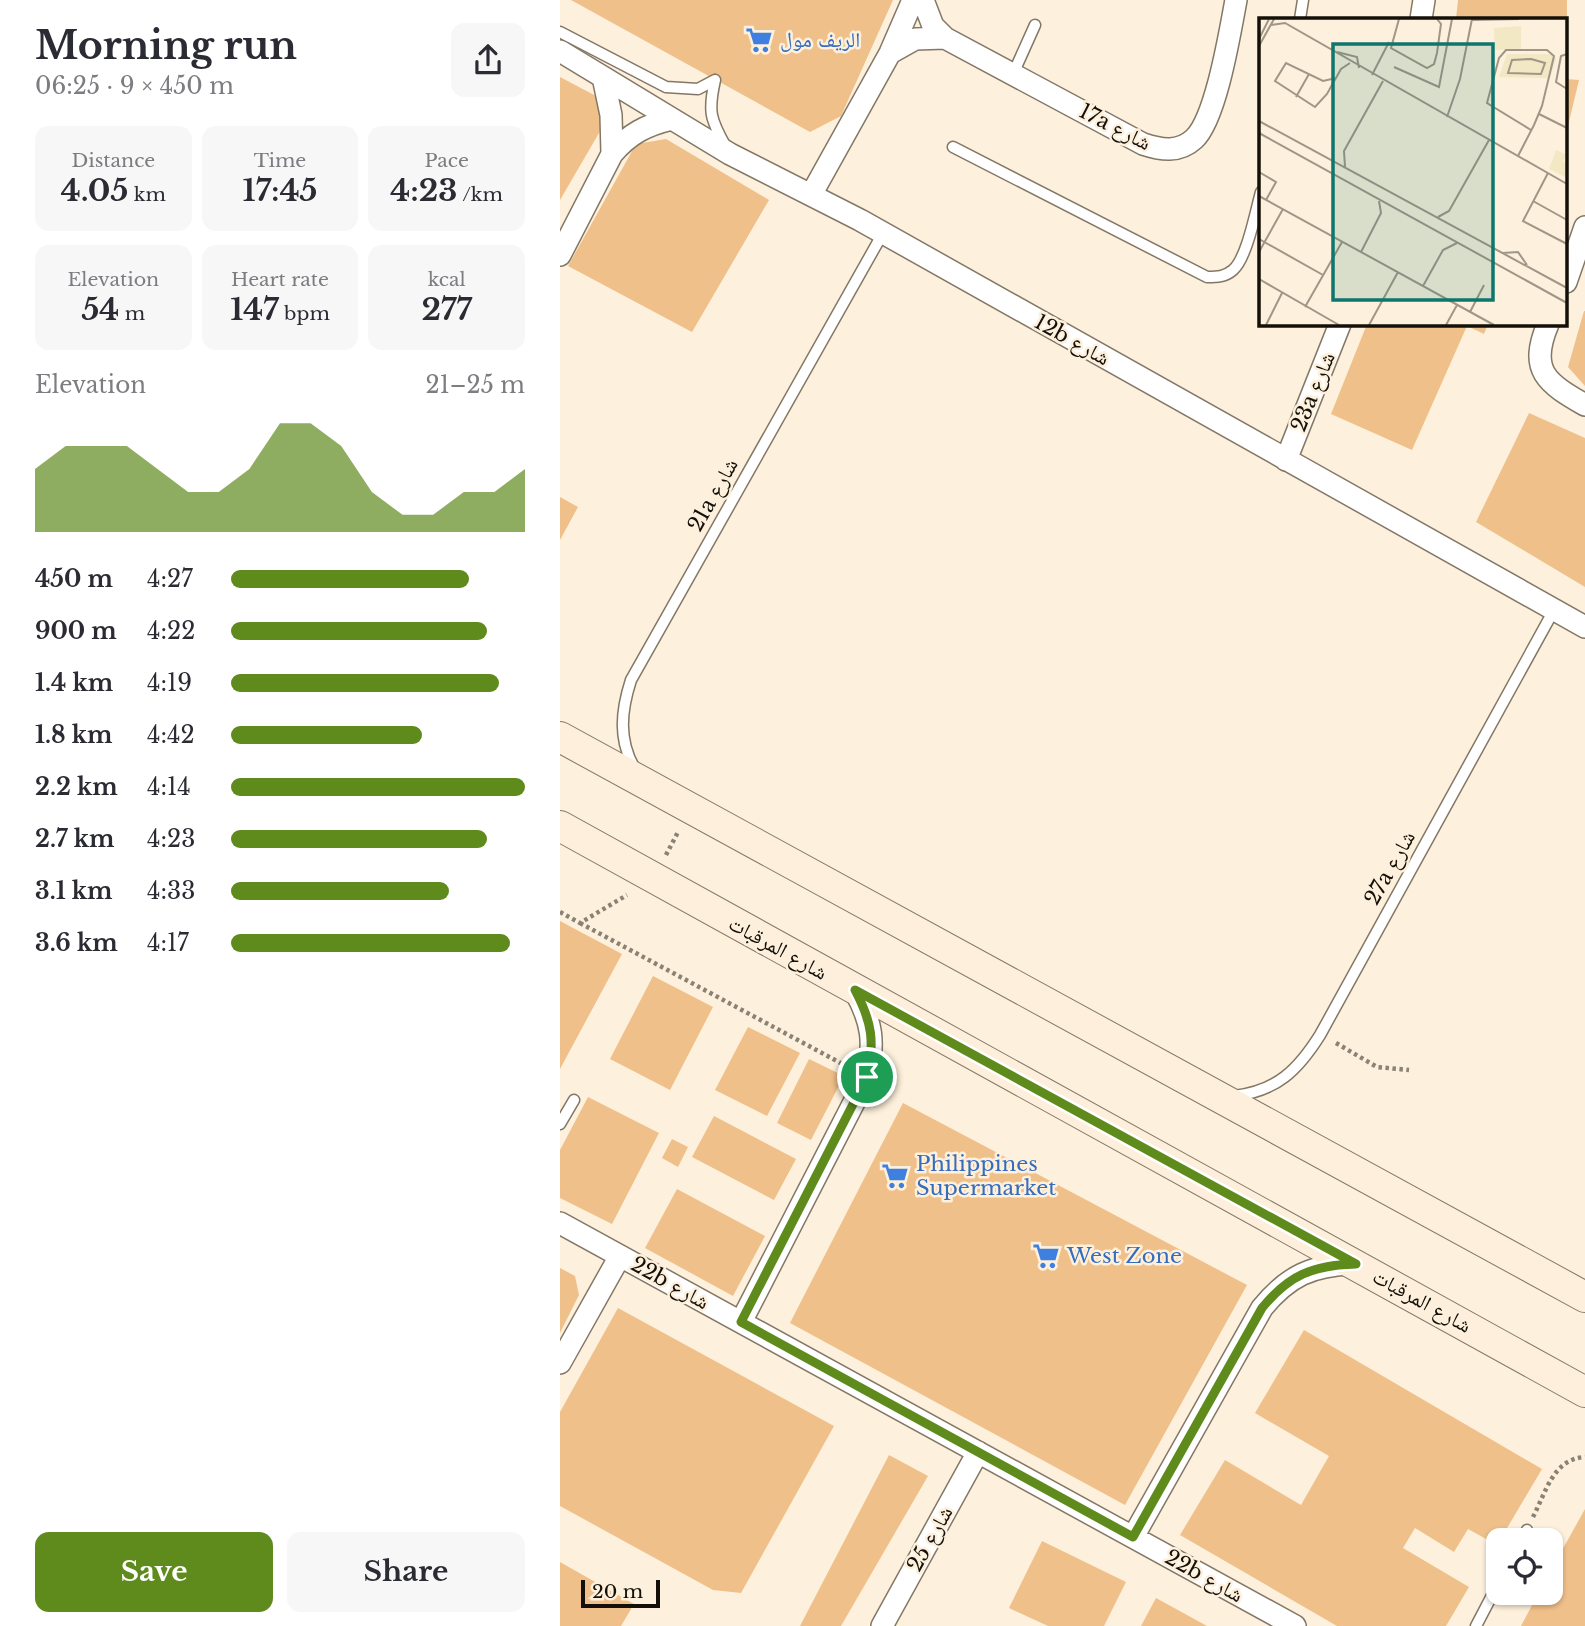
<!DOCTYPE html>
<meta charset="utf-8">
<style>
:root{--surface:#fff;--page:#f7f7f7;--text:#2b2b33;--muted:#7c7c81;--accent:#5f8b1d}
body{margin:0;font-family:"Libre Baskerville","Noto Naskh Arabic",serif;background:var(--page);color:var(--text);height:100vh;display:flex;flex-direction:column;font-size:26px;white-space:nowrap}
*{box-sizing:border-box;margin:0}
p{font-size:23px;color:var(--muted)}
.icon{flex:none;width:38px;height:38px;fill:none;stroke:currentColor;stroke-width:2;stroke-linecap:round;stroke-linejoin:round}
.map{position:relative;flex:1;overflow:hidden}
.drawer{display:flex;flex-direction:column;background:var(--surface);width:560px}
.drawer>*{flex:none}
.buttons{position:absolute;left:926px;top:1528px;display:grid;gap:14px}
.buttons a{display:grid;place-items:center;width:77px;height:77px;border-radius:14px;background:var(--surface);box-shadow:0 2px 5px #0004;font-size:35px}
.scale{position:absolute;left:21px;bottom:18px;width:79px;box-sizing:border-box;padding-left:7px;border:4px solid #141009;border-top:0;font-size:19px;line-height:24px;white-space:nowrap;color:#141009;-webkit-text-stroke:5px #fdf0dc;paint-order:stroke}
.pin{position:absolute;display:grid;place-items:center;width:60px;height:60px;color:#fff;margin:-30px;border:4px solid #fff;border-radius:50%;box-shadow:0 2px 7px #0007}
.round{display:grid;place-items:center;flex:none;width:74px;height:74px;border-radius:14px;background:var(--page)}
.overview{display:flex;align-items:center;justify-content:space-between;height:119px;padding:0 35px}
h1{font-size:38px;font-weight:700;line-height:52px}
.metrics{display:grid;grid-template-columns:repeat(3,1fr);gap:10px;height:119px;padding:7px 35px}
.metrics div{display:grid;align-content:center;border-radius:14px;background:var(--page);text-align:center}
.metrics b{font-size:30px;font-weight:700}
.metrics small{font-size:19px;font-weight:400}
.metrics p{font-size:19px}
.chart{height:196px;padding:14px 35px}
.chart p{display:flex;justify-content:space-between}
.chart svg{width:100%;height:126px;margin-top:7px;fill:var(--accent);opacity:.7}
.primary-button{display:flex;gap:14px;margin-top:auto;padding:14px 35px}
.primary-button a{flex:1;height:80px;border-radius:14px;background:var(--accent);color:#fff;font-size:28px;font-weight:700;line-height:80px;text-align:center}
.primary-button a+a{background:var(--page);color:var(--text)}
ul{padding:0 35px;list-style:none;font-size:23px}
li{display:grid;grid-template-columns:112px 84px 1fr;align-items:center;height:52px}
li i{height:18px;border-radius:9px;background:var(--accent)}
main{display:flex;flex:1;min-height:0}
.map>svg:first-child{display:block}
.building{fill:#f0c08a}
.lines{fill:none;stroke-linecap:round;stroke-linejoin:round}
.lane-casing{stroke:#837766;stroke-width:13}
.street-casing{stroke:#837766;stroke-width:24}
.secondary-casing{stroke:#837766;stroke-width:32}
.path{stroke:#8a8274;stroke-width:4.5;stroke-dasharray:3.5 3.5;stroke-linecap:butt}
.lane{stroke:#fff;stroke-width:10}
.street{stroke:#fff;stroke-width:21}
.secondary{stroke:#fdefdb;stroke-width:30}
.route-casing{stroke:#fff;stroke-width:14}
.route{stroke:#5f8b1d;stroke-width:9}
.labels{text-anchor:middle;stroke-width:5;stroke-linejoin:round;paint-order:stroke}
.shop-label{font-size:21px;fill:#366cbe;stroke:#fdf0dc;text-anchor:start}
.street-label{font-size:21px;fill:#141009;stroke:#fdf0dc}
.inset-road{fill:none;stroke:#a09688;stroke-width:2}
.view{fill:#0f766e;fill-opacity:0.15;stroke:#0f766e;stroke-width:3.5}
.inset-edge{fill:none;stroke:#141009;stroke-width:3.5}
</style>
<main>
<section class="drawer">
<div class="overview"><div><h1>Morning run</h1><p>06:25 · 9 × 450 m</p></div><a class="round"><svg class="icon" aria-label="share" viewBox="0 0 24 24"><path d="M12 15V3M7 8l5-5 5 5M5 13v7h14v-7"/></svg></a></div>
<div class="metrics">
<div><p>Distance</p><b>4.05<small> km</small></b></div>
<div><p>Time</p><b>17:45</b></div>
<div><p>Pace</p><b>4:23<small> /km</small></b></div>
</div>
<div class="metrics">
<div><p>Elevation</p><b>54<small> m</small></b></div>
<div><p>Heart rate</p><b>147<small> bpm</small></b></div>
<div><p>kcal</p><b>277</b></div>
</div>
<div class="chart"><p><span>Elevation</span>21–25 m</p>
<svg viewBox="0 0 160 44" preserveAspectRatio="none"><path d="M0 44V22L10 14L20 14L30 14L40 22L50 30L60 30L70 22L80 6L90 6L100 14L110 30L120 38L130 38L140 30L150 30L160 22V44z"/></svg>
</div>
<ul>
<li><b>450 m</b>4:27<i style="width:81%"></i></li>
<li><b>900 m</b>4:22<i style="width:87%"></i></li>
<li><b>1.4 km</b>4:19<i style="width:91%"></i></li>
<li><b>1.8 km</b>4:42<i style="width:65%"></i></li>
<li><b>2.2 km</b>4:14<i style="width:100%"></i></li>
<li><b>2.7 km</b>4:23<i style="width:87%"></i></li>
<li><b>3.1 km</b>4:33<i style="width:74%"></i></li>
<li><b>3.6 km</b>4:17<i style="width:95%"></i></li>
</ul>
<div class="primary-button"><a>Save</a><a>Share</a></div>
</section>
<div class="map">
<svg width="1025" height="1626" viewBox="0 0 1025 1626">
<rect width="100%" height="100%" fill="#fdf0dc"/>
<path class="building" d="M 11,0 L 333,0 L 281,116 L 250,132 Z
M 898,0 L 1007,0 L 1007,19 L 896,19 Z
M 0,77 L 36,96 L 46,121 L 0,200 Z
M 1006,79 L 1019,80 L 1007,130 L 1006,130 Z
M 106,139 L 209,200 L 132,332 L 8,266 L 76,144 Z
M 1024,311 L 1025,311 L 1025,386 L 1008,367 Z
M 807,324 L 928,324 L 924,334 L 907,326 L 852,450 L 771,414 Z
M 969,413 L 1025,438 L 1025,587 L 916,522 Z
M 0,497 L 18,507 L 0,540 Z
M 0,921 L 62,954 L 0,1069 Z
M 93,976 L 153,1007 L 110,1090 L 50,1059 Z
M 188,1027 L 240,1053 L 207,1116 L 155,1090 Z
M 249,1059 L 284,1076 L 251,1140 L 217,1123 Z
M 28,1097 L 99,1133 L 52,1224 L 0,1198 L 0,1150 Z
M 343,1103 L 687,1285 L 565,1505 L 230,1323 Z
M 154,1116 L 236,1159 L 214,1200 L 132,1157 Z
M 112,1139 L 128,1147 L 118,1167 L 102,1158 Z
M 117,1189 L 205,1236 L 173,1296 L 85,1248 Z
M 0,1268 L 15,1276 L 19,1295 L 0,1333 Z
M 58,1308 L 274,1426 L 181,1593 L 153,1590 L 0,1506 L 0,1412 Z
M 744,1330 L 982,1469 L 940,1540 L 938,1540 L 937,1545 L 908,1529 L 894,1552 L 855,1528 L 843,1548 L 909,1587 L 886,1626 L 777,1626 L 620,1535 L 665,1460 L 741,1505 L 769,1456 L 695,1413 Z
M 329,1455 L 368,1476 L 281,1626 L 240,1626 Z
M 1025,1509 L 1025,1626 L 961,1626 L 979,1592 L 990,1592 L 990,1572 Z
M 482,1541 L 566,1582 L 544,1626 L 488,1626 L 449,1608 Z
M 0,1562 L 74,1604 L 61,1626 L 0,1626 Z
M 596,1598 L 647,1626 L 581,1626 Z"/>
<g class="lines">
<g class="lane-casing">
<path id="lane" d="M 740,19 L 743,0
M 0,32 L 106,87 L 138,89 L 155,80
M 453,74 L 475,25
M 155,80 C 148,111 150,119 166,147
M 393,147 L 647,277 C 657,277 665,277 673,270 C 687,258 696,210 701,192
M 75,769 C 58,740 61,711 71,680 L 323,233
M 674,1096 C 717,1091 738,1070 760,1035 L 994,610
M 0,1124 L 14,1100
M 961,1540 L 967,1530
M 916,1626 L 938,1584"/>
</g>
<g class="street-casing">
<path id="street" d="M 363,0 L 373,26 L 385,38 L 583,144 C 601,150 619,153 634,139 C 656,119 670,32 676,0
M 861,19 L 864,0
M 0,51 L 170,154 L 300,220 L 1025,627
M 330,53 L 355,39 L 385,38
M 43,77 L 51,115 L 52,154
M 251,195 L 330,53 L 353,0
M 0,255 L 52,154 C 69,134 86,125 112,119
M 1006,282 L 1025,227
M 988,324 C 968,371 987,383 1025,405
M 726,460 L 780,324
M 0,1223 L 735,1626
M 181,1322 L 307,1077 C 315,1042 312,1022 295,991
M 0,1363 L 60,1256
M 573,1537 L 702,1308 C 728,1276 752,1265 793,1264
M 322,1626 L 418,1452"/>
</g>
<g class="secondary-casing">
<path id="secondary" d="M 0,737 L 1025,1297
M 0,826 L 1025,1392"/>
</g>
<path class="path" d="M 106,855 L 118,832
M 0,912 L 20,923 L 67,895
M 20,923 L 288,1067
M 776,1043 L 817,1067 L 849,1070
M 973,1517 C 986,1492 993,1459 1025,1457"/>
<use href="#lane" class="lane"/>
<use href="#street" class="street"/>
<use href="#secondary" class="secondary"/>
</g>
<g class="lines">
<g class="route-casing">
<path id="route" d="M 295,990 L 796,1264 C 753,1265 729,1275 702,1308 L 573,1537 L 181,1322 L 307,1077 C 315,1042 312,1022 295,990 Z"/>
</g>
<use href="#route" class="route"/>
</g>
<defs>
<g id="supermarket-bare" transform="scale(2.1)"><path d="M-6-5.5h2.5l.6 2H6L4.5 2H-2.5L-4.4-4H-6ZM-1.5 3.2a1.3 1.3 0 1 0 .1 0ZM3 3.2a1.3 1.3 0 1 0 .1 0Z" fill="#3f7fe0" stroke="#fdf0dc" stroke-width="2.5" paint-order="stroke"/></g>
</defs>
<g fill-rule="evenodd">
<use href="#supermarket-bare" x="199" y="40"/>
<use href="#supermarket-bare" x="335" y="1176"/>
<use href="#supermarket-bare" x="486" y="1256"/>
</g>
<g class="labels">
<g class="shop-label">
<text x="220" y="47">الريف مول</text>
<text x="356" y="1171">Philippines<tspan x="356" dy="24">Supermarket</tspan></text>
<text x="507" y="1263">West Zone</text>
</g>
<g class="street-label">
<text transform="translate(555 127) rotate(27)" y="7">17a شارع</text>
<text transform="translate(512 340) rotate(29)" y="7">12b شارع</text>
<text transform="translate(753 392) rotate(-68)" y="7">23a شارع</text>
<text transform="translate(153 495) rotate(-61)" y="7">21a شارع</text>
<text transform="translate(830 868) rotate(-61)" y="7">27a شارع</text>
<text transform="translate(218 948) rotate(29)" y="7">شارع المرقبات</text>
<text transform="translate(110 1283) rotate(29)" y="7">22b شارع</text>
<text transform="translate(862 1301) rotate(29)" y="7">شارع المرقبات</text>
<text transform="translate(370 1539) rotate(-61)" y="7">شارع 25</text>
<text transform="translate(644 1576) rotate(29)" y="7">22b شارع</text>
</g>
</g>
<g transform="translate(699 18)">
<rect width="308" height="308" fill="#fdf0dc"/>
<path d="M 262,8 L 262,31 L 236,32 L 235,10 ZM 248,36 L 293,36 L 297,41 L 291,60 L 240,59 ZM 297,132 L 308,137 L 304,143 L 308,146 L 308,160 L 290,151 Z" fill="#f2e8c3"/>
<path class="inset-road" d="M 140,1 L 132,30 L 168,50 L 175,46 L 178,35 L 182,6 L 178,1M 213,2 L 260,1M 12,7 L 26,5 L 308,166M 0,21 L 10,1M 0,28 L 15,1M 78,34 L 98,39 L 100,50M 308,36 L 302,38 L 297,64 L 308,71M 272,41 L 286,45 L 282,56 L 249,55 L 253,42 ZM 135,49 L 180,69 L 193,1M 113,57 L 130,24M 77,60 L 64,63 L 27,45 L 16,63 L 56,89 L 68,76 L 74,65 L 77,60 L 82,51 L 91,45M 37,79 L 50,56M 280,96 L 308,110M 188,99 L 201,61 L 213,1M 0,103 L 308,270M 0,115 L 308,285M 259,138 L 275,107 L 283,88 L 295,38 L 288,32 L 247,32 L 240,40 L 228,85 L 272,112M 86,149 L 85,133 L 124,63M 0,154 L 17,164 L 7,182M 289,155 L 264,203 L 308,226M 0,178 L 235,307M 274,183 L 308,202M 179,199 L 190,193 L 230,122M 0,221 L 64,257M 0,234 L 24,191M 102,234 L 122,195 L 120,183M 244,235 L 259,234 L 268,247M 0,261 L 80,307M 164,268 L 184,232 L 198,225M 46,289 L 83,224M 211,294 L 225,267M 7,307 L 23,275M 110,307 L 139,254M 187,307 L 198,287"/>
<path class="view" d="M 74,26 L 234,26 L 234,282 L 74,282 Z"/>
<rect width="308" height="308" class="inset-edge"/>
</g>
</svg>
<div class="buttons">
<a><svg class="icon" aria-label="locate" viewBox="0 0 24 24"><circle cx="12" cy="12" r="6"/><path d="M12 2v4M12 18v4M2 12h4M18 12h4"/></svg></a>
</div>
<div class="scale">20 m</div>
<div class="pin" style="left:307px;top:1077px;background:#1e9e55"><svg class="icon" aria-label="arrive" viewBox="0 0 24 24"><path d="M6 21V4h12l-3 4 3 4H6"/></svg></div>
</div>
</main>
